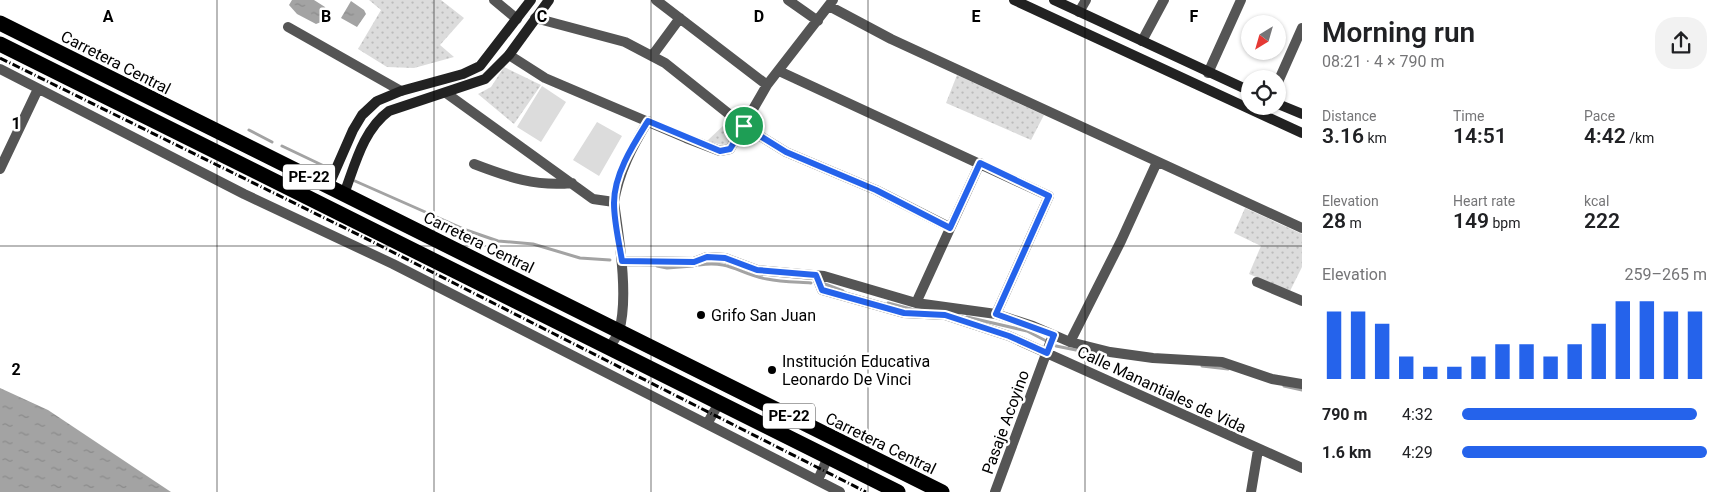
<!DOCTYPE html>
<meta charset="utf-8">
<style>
:root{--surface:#fff;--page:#f2f2f2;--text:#202124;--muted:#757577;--accent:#2563eb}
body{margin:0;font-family:Roboto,sans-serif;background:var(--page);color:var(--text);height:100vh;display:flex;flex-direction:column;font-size:19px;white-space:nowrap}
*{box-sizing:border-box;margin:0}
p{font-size:16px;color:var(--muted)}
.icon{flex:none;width:28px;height:28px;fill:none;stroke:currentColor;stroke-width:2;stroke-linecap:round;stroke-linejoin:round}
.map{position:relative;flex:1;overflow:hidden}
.sheet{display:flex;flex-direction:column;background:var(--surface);width:425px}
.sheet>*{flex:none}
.needle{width:32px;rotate:217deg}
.controls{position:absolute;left:1241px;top:15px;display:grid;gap:10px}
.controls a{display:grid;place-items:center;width:45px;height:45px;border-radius:50%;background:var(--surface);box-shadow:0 1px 4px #0004;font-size:25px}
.pin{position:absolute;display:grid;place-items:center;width:42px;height:42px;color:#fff;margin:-21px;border:2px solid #fff;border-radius:50%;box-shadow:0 1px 5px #0007}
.round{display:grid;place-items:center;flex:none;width:52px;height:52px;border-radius:20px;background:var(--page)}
.summary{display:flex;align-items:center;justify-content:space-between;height:85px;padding:0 20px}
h1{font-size:28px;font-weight:600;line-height:38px}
.figures{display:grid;grid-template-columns:repeat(3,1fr);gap:8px;height:85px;padding:5px 20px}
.figures div{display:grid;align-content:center}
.figures b{font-size:21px;font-weight:600}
.figures small{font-size:14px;font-weight:400}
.figures p{font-size:14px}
.chart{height:140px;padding:10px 20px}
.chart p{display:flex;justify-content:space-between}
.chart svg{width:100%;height:90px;margin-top:5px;stroke:var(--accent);stroke-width:6}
ul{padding:0 20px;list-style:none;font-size:16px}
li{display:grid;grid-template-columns:80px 60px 1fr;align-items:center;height:38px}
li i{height:12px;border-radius:6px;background:var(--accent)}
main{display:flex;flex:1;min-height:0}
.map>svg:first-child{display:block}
.green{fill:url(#green-dots)}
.pitch{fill:#dcdcdc}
.water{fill:url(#water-ripples)}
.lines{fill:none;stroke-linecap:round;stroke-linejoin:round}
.stream{stroke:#a3a3a3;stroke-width:3}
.street{stroke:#555;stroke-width:10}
.secondary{stroke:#222;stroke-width:10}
.highway{stroke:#000;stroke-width:15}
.rail{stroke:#000;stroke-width:3;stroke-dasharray:8 2.5 1 2.5;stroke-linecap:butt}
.route-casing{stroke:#fff;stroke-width:10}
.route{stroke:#2563eb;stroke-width:6}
.grid{fill:none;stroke:#000;stroke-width:1;stroke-opacity:0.55}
.poi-dot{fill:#000;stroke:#fff;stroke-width:2}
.labels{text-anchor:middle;stroke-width:5;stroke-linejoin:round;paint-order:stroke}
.shield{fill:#fff;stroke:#4c4c4c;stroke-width:1}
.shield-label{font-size:15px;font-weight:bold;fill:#000}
.street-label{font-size:16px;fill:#000;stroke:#fff}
.poi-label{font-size:16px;fill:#000;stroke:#fff;text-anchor:start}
.grid-label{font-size:16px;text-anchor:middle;font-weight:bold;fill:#000;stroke:#fff;stroke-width:5;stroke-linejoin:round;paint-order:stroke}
</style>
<main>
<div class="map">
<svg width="1302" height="492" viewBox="0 0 1302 492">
<defs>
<pattern id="green-dots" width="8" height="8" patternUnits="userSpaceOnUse" patternTransform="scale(1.25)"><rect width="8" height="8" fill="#dcdcdc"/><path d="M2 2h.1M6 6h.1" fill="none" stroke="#bbb" stroke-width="1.8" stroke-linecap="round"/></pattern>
<pattern id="water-ripples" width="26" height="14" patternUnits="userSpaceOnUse" patternTransform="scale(1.25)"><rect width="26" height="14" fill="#a3a3a3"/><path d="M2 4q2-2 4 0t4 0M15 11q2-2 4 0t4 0" fill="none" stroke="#8b8b8b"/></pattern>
</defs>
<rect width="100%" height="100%" fill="#fff"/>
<path class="green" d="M 369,0 L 441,0 L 464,18 L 440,45 L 454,57 L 414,68 L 387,67 L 358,49 L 381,10 Z
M 504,67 L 541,85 L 514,124 L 478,94 L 491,87 Z
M 957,75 L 1044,115 L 1031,140 L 946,103 Z
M 725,124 L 735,131 L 726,146 L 707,141 Z
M 1245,208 L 1302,234 L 1302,267 L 1290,291 L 1249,274 L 1261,246 L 1234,233 Z"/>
<path class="pitch" d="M 542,86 L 566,102 L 541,142 L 517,127 Z
M 597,122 L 622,136 L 599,176 L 573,160 Z"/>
<path class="water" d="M 292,0 L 314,0 L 325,7 L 327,13 L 321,22 L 316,24 L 297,14 L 289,5 Z
M 351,1 L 364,10 L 366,14 L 357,27 L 341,18 Z
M 0,388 L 48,410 L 171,492 L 0,492 Z"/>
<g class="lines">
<path class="stream" d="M 249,130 L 272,142
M 282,146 L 324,166
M 355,181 L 466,230 L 498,241 L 533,244 L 580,258 L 610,260
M 699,265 C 730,260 739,274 767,279 C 781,282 797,282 811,283
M 657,266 L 667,268 L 693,266
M 825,284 L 843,291
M 888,303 L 911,309
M 967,317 L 1027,331 L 1056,346 L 1101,355
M 1202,366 L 1228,369
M 1284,386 L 1302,390"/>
<path class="street" d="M 494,0 L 517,19
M 656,0 L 767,85
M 788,0 L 818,21
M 829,6 L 891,39 L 1302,228
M 1079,12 L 1086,0
M 535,18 L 625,42 L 665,63 L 744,126 L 786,152 L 876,190 L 949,227
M 288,27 L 401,91
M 1142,41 L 1164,0
M 509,55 L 545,78 L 686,138 L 720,151 L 730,149 L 767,85 L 833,0
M 652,56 L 680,18
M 0,69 L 244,194 L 393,264 L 840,492
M 779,71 L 1049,196 L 996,314
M 1208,73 L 1241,0
M 1278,82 L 1302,28
M 446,93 L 593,199 L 614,202 C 619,238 629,297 619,331 C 617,337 612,343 609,348
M 474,164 C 508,177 536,187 572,183
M 0,169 L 38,89
M 614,202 C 619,172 632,147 648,121
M 622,261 L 694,262 L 707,257 L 725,258 L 757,270 L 824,276 L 916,303 L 996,314 L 1033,326 L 1070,342 L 1110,352 L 1153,358 L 1222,362 L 1272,379 L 1302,384
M 816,275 L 822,290 L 904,313 L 945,315 L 1009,336 L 1302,468
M 1257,282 L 1302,301
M 916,303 L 980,163
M 1070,342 L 1121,241 L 1157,162
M 707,424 L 719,403
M 818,480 L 828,457
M 995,492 L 1053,335
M 1251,492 L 1258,450"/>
<path class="secondary" d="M 1014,0 L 1302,133
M 1054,0 L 1250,91
M 1278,104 L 1302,114
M 328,187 L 353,130 L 362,115 L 377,101 L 401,91 L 463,74 L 480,66 L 531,0
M 344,194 C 355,165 363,130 389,111 L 485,79 L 509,55 L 549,0"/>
<path class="highway" d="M 0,23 L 942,492
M 0,44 L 898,492"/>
<path class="rail" d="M 0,58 L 363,237 L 866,492"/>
</g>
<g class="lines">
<g class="route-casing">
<path id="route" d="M 648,121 L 720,151 L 730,149 L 744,126 L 786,152 L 876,190 L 950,228 L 980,163 L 1049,196 L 996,314 L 1054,335 L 1047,353 L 1009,336 L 945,315 L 904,313 L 822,290 L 816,275 L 757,270 L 725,258 L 707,257 L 694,262 L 622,261 C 619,242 614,222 614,203 C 614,174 633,145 648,121 Z"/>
</g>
<use href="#route" class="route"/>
</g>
<path class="grid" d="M 217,0 L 217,492M 434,0 L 434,492M 651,0 L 651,492M 868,0 L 868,492M 1085,0 L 1085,492M 0,246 L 1302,246"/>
<g class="poi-dot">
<circle cx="701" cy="315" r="5"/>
<circle cx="772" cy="370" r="5"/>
</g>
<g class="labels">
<g class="shield">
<rect x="283" y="164.5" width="52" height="25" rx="4"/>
<rect x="763" y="403.5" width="52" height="25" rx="4"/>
</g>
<g class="shield-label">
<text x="309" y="182">PE-22</text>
<text x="789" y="421">PE-22</text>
</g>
<g class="street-label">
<text transform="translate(116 62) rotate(27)" y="6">Carretera Central</text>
<text transform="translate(479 242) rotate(26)" y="6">Carretera Central</text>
<text transform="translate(1162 389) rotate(25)" y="6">Calle Manantiales de Vida</text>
<text transform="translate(1005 422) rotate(-70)" y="6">Pasaje Acoyino</text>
<text transform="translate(881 443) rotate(26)" y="6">Carretera Central</text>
</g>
<g class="poi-label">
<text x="711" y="321">Grifo San Juan</text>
<text x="782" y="367">Institución Educativa<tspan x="782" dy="18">Leonardo De Vinci</tspan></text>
</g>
</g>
<g class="grid-label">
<text x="108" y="22">A</text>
<text x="326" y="22">B</text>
<text x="542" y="22">C</text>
<text x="759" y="22">D</text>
<text x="976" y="22">E</text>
<text x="1194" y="22">F</text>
<text x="16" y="129">1</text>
<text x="16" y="375">2</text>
</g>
</svg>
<div class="controls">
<a><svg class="needle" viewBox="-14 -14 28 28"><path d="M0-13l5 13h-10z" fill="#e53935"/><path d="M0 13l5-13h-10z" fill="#757577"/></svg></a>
<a><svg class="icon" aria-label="locate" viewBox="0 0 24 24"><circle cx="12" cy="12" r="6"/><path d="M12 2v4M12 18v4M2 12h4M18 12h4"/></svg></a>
</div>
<div class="pin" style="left:744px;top:126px;background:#1e9e55"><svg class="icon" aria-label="arrive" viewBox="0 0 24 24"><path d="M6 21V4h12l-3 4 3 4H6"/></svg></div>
</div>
<section class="sheet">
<div class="summary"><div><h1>Morning run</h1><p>08:21 · 4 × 790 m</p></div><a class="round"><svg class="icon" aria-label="share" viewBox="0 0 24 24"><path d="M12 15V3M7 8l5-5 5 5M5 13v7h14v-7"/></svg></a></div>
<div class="figures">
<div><p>Distance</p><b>3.16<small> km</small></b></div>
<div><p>Time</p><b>14:51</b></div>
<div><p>Pace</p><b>4:42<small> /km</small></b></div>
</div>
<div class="figures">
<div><p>Elevation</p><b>28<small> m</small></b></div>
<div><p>Heart rate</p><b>149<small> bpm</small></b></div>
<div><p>kcal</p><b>222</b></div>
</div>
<div class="chart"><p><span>Elevation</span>259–265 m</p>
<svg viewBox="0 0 160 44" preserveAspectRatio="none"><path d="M5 44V11M15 44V11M25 44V17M35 44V33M45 44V38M55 44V38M65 44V33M75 44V27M85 44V27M95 44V33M105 44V27M115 44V17M125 44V6M135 44V6M145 44V11M155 44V11"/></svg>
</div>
<ul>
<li><b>790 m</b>4:32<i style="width:96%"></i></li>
<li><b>1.6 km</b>4:29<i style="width:100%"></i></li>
</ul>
</section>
</main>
